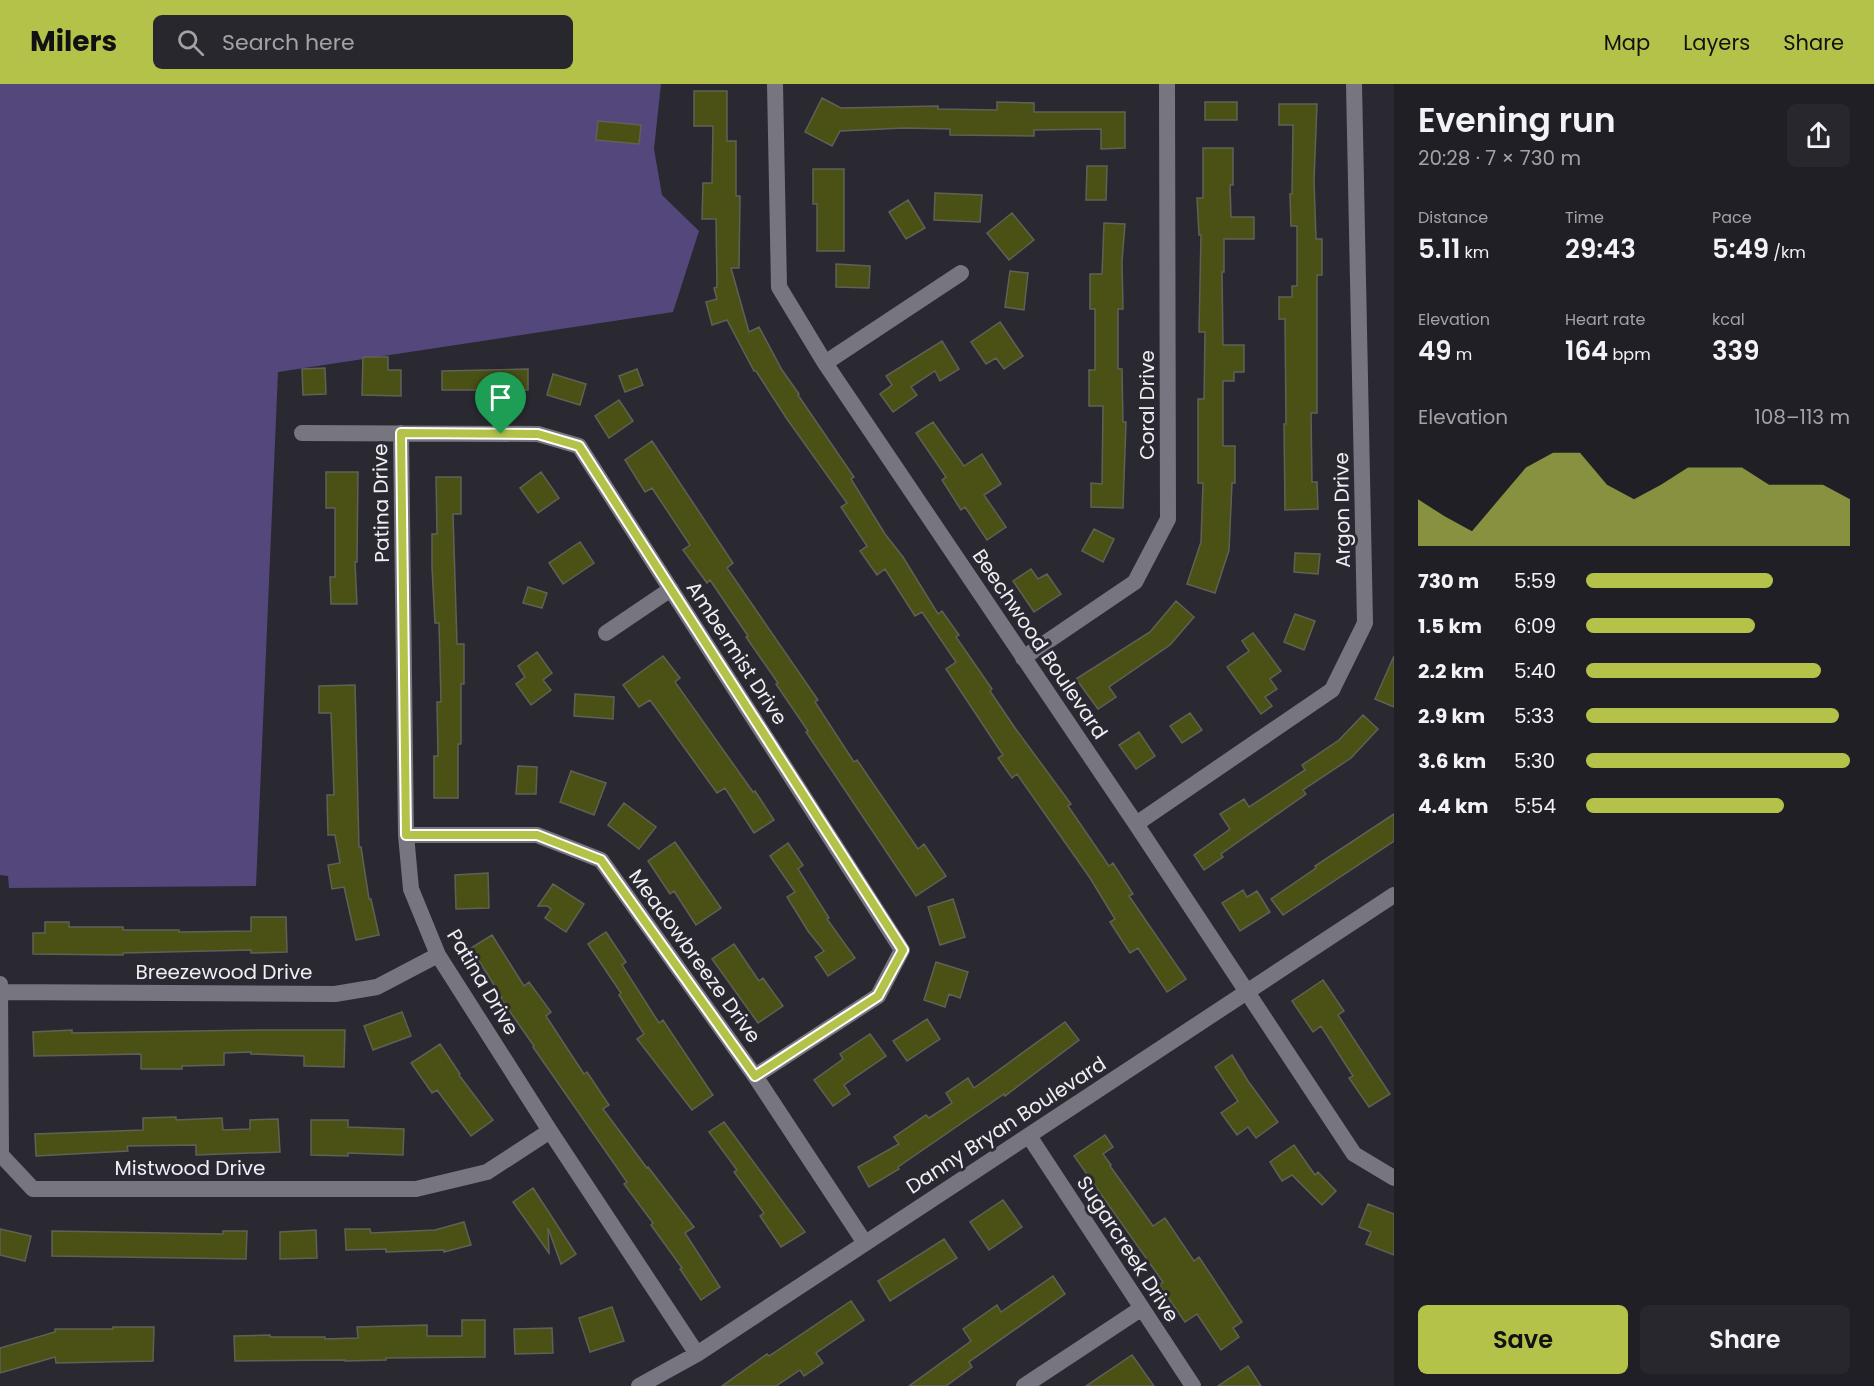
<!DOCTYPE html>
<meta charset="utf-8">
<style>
:root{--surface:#201f25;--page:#28272d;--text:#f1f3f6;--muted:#a2a2a7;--accent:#b4c24a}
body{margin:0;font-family:Poppins,sans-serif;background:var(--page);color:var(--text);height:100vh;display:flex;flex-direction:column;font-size:22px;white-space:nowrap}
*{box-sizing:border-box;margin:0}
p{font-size:20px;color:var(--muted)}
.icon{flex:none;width:33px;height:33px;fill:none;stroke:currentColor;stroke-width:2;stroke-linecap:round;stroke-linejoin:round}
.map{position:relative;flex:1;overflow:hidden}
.side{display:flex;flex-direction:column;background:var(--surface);width:480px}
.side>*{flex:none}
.pin{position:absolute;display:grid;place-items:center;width:51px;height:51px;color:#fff;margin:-62px -26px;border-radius:50% 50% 50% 0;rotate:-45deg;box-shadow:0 0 6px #0007}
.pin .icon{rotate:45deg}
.round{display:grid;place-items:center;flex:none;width:63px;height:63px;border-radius:9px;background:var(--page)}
.headline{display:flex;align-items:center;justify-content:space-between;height:102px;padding:0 24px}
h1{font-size:33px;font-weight:600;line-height:45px}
.metrics{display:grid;grid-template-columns:repeat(3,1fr);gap:9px;height:102px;padding:6px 24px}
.metrics div{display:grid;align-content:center}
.metrics b{font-size:26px;font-weight:600}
.metrics small{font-size:16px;font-weight:400}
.metrics p{font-size:16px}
.chart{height:168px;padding:12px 24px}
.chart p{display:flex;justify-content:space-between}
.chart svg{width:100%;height:108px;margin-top:6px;fill:var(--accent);opacity:.7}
.cta{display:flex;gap:12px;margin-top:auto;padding:12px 24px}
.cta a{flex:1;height:69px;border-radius:9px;background:var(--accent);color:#111;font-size:24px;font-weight:600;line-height:69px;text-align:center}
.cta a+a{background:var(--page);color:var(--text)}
ul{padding:0 24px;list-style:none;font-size:20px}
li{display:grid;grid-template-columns:96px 72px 1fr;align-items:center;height:45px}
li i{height:15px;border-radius:8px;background:var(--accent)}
header{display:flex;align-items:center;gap:36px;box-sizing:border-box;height:84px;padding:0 30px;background:var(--accent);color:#111}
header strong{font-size:28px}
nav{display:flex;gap:33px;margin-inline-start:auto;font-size:21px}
.search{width:420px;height:54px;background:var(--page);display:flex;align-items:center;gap:15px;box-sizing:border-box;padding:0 21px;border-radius:9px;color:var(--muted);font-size:22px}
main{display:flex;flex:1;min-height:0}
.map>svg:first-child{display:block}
.green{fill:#54477b}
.building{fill:#4b5115;stroke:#5f6157;stroke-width:1.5}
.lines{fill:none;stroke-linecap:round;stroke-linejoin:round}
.minor{stroke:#77757f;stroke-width:16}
.route-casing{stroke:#fff;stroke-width:12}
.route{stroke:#b4c24a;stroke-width:8}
.labels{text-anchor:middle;stroke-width:6;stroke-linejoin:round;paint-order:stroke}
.street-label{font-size:20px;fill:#efeef4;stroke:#2a2931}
</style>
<header>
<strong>Milers</strong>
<div class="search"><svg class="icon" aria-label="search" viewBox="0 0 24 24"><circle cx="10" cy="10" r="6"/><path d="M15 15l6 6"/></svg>Search here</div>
<nav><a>Map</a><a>Layers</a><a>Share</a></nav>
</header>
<main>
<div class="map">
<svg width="1394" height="1302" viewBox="0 0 1394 1302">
<rect width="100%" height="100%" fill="#2a2931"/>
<path class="green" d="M 0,0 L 661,0 L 654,65 L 662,111 L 699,147 L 673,228 L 278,288 L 256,802 L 9,804 L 8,792 L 0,791 Z"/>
<path class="building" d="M 694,7 L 727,7 L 727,57 L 736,57 L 736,112 L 740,112 L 739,184 L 731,184 L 749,248 L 759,243 L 782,286 L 799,310 L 798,311 L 854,393 L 851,395 L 885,450 L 903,473 L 938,530 L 942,527 L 959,551 L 956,553 L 992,605 L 990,607 L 1015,644 L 1071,720 L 1068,722 L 1109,782 L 1113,779 L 1133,810 L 1129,812 L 1186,895 L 1167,908 L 1138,864 L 1130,869 L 1110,838 L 1115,835 L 1090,794 L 1017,690 L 1012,694 L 998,674 L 1003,671 L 946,585 L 956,578 L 922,528 L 915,532 L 885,485 L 877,491 L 860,467 L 867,462 L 841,423 L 847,419 L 787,335 L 756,287 L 754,287 L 727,236 L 712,241 L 706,218 L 717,215 L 714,204 L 717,203 L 716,135 L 702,135 L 703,99 L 712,99 L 713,42 L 694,42 Z
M 822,14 L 841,24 L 938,22 L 938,25 L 997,26 L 997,18 L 1034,19 L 1034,28 L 1125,28 L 1125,64 L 1101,65 L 1101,45 L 1034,46 L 1034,52 L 950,51 L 950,45 L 904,44 L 840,47 L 832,62 L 805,48 Z
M 1205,18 L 1237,18 L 1237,36 L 1205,36 Z
M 1279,20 L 1317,20 L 1314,97 L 1316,155 L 1322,155 L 1322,191 L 1317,191 L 1317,329 L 1311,329 L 1312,398 L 1317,398 L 1318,425 L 1285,426 L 1284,340 L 1286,340 L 1285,235 L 1279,235 L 1279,213 L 1292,213 L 1292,202 L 1297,202 L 1297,142 L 1291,142 L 1290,110 L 1292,110 L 1293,41 L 1279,41 Z
M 598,37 L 641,41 L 639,60 L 596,56 Z
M 1203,64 L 1233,64 L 1233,101 L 1230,101 L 1231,133 L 1254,133 L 1254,155 L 1224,155 L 1224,188 L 1222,188 L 1223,261 L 1244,261 L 1244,288 L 1234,288 L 1234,297 L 1223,297 L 1223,362 L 1235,362 L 1235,399 L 1232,399 L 1229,466 L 1215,509 L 1187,500 L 1201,458 L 1203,399 L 1198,399 L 1198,315 L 1204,315 L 1205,248 L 1199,248 L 1201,151 L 1199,151 L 1197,114 L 1203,114 Z
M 1087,82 L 1107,82 L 1106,116 L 1086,116 Z
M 813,85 L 844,85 L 844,167 L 817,167 L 817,120 L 813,120 Z
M 935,109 L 982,111 L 980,138 L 934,136 Z
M 908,116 L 925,144 L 906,155 L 889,128 Z
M 1012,129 L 1034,156 L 1009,176 L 987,149 Z
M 1104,139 L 1125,140 L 1122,177 L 1123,225 L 1118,225 L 1118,285 L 1122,285 L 1123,338 L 1126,338 L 1123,424 L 1091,423 L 1091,399 L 1102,400 L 1103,322 L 1089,322 L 1089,286 L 1095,286 L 1095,225 L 1090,225 L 1090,190 L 1102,190 Z
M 836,180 L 870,182 L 869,204 L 836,203 Z
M 1010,187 L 1028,189 L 1024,226 L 1005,223 Z
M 1000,238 L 1023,272 L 1004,285 L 996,274 L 986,280 L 971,258 Z
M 942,257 L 959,285 L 940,297 L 935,287 L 911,303 L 917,311 L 893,328 L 880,310 L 892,301 L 886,292 Z
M 363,273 L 388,273 L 388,286 L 401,286 L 401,312 L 362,311 Z
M 325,284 L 326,310 L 303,311 L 302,285 Z
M 528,285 L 528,306 L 442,306 L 442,287 Z
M 637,285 L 643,301 L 625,308 L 619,292 Z
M 553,290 L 586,300 L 580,321 L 547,311 Z
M 619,316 L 633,337 L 609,354 L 595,332 Z
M 933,338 L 964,382 L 982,370 L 1001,400 L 984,411 L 1006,443 L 987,456 L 965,423 L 961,426 L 942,396 L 946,393 L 916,349 Z
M 652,357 L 733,479 L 727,484 L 818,616 L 815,618 L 854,678 L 857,676 L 918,765 L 924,760 L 946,792 L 916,812 L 806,648 L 808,647 L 776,600 L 778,599 L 746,553 L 748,552 L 710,496 L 707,499 L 683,466 L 690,461 L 652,404 L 645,408 L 625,376 Z
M 326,388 L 358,388 L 357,478 L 355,478 L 357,520 L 331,520 L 330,493 L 335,493 L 335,424 L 326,424 Z
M 541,388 L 559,414 L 538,429 L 520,404 Z
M 436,393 L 461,393 L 461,430 L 453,430 L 457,560 L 464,560 L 464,600 L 461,600 L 461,660 L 458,660 L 458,714 L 434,714 L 434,672 L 438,672 L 437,618 L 441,618 L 439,539 L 435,539 L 432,484 L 432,450 L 437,450 Z
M 1094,445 L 1114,455 L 1103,478 L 1082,467 Z
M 580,458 L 594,479 L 563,500 L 549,479 Z
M 1295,469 L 1320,470 L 1318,490 L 1294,488 Z
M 1031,485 L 1038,495 L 1047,490 L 1061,510 L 1034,528 L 1013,497 Z
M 528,503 L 547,509 L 542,524 L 523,519 Z
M 1176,517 L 1194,533 L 1170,561 L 1109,603 L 1116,613 L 1098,625 L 1076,595 L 1150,548 Z
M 1295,530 L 1315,537 L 1304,566 L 1284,558 Z
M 1253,549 L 1281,587 L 1270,595 L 1277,605 L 1265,613 L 1272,622 L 1261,630 L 1227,583 L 1249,567 L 1242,557 Z
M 537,568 L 552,589 L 543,596 L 551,606 L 531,621 L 516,600 L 525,593 L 518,582 Z
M 663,572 L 680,594 L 675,598 L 753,708 L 755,707 L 774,736 L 754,749 L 725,704 L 717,709 L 650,616 L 639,623 L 623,601 Z
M 1394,572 L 1394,623 L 1375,615 Z
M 355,601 L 359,763 L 361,763 L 369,815 L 371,815 L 379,851 L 356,856 L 344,803 L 332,805 L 328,781 L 340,779 L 335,751 L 328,751 L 327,711 L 334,711 L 331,629 L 319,629 L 319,602 Z
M 575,610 L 614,613 L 613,635 L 574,632 Z
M 1190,629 L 1202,646 L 1182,659 L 1170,642 Z
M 1363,631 L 1378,645 L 1351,674 L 1303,706 L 1306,710 L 1221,770 L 1223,773 L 1204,786 L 1194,771 L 1230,745 L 1220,730 L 1244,715 L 1249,723 L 1305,686 L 1302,681 L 1339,656 Z
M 1139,648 L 1155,672 L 1136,685 L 1119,661 Z
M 518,682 L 537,683 L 536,710 L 516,710 Z
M 571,687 L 606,699 L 594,731 L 560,718 Z
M 624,719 L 656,743 L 639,765 L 608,741 Z
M 1394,730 L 1394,757 L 1283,831 L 1271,815 L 1316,784 L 1315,782 Z
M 675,758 L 721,824 L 696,841 L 674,807 L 670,810 L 648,777 Z
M 788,759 L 803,781 L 798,785 L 829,834 L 827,835 L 855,874 L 828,892 L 815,873 L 824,867 L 808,847 L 787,813 L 795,808 L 770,772 Z
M 488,789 L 489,824 L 456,825 L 455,791 Z
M 553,800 L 584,820 L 566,848 L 545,834 L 551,825 L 547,822 L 538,822 Z
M 1243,806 L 1247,813 L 1257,807 L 1270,828 L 1240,847 L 1222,819 Z
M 953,815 L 965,853 L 940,861 L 928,823 Z
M 251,833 L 286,833 L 287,868 L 251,869 L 251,866 L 123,869 L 123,871 L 33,870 L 33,849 L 45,849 L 45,838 L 69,838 L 69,843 L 123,843 L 123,846 L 179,846 L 179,848 L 251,847 Z
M 606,848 L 626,878 L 622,881 L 659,939 L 663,936 L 713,1011 L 692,1026 L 637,955 L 644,950 L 619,911 L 621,909 L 588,860 Z
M 492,851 L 524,902 L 529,898 L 551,928 L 546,932 L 584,990 L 587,988 L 609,1021 L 603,1025 L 647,1084 L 648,1083 L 694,1143 L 685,1149 L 720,1203 L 701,1216 L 680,1185 L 682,1184 L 651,1141 L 653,1139 L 624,1100 L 627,1098 L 533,963 L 534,962 L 501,915 L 502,914 L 471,864 Z
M 734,860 L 759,897 L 763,894 L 783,922 L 758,939 L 712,875 Z
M 936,878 L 968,888 L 960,914 L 949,910 L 945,923 L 924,916 Z
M 1323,896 L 1344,927 L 1338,931 L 1390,1010 L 1369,1023 L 1349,994 L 1353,992 L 1321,942 L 1313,948 L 1292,917 Z
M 402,928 L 411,952 L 373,966 L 364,942 Z
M 927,935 L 940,955 L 907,977 L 893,957 Z
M 1065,938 L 1079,956 L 1005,1012 L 1004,1010 L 898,1083 L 899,1085 L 869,1103 L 858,1083 L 899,1060 L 894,1053 L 926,1031 L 929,1034 L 952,1019 L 946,1009 L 968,994 L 974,1004 Z
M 72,946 L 72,949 L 257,946 L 345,946 L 344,983 L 304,982 L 304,972 L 251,970 L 251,968 L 224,969 L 224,981 L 182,982 L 182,985 L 141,985 L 141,970 L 34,972 L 33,948 Z
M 870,950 L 886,972 L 844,1001 L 850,1010 L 833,1022 L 814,996 L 843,975 L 840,970 Z
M 440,960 L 460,990 L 459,991 L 493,1036 L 471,1052 L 437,1006 L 432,1009 L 411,979 Z
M 1232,971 L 1248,997 L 1278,1038 L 1256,1054 L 1248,1043 L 1237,1051 L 1221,1029 L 1238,1017 L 1215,983 Z
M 176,1033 L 176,1036 L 222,1034 L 223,1046 L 250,1045 L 250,1036 L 278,1035 L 280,1068 L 196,1071 L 196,1061 L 127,1062 L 128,1067 L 36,1072 L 35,1050 L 143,1046 L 143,1034 Z
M 311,1036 L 348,1036 L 348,1043 L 404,1045 L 403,1071 L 348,1069 L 348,1072 L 311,1071 Z
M 724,1038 L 805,1148 L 781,1163 L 760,1132 L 764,1129 L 734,1088 L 737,1086 L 709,1048 Z
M 1105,1051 L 1113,1063 L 1103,1070 L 1111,1081 L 1110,1082 L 1153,1142 L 1165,1134 L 1194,1177 L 1199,1173 L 1242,1238 L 1233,1244 L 1239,1253 L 1221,1266 L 1197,1230 L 1185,1238 L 1159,1201 L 1163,1198 L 1074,1072 Z
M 1294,1061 L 1315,1091 L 1318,1088 L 1336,1107 L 1322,1121 L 1292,1091 L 1282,1097 L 1270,1078 Z
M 533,1104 L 576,1170 L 561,1180 L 548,1144 L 549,1169 L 513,1118 Z
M 1003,1116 L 1022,1143 L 989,1166 L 970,1138 Z
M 1368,1120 L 1394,1130 L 1394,1171 L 1366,1160 L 1371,1148 L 1359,1143 Z
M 464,1138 L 471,1161 L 444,1168 L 444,1166 L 386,1168 L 386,1165 L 346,1166 L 345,1145 L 370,1145 L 371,1149 L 435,1146 Z
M 0,1145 L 31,1152 L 25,1177 L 0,1171 Z
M 316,1146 L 317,1174 L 280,1175 L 280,1148 Z
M 52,1147 L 223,1150 L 223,1147 L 247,1147 L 246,1175 L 52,1172 Z
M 944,1155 L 957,1174 L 890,1217 L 878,1197 Z
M 1053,1192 L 1065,1210 L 969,1278 L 972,1283 L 946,1302 L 909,1302 L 971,1257 L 963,1245 L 997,1221 L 1001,1228 Z
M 851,1217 L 864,1236 L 816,1269 L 823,1279 L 804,1292 L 800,1286 L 776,1302 L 722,1302 L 767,1270 L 769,1272 Z
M 612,1223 L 624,1257 L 590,1268 L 579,1234 Z
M 462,1236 L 485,1236 L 485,1273 L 386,1274 L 386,1276 L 345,1277 L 345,1276 L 235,1277 L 234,1252 L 270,1251 L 270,1253 L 325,1253 L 325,1255 L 358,1254 L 357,1243 L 427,1241 L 427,1252 L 462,1252 Z
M 113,1243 L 154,1243 L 153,1277 L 56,1279 L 55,1273 L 0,1289 L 0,1264 L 55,1248 L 55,1245 L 113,1245 Z
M 552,1244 L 553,1269 L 515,1270 L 514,1245 Z
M 1132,1271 L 1154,1302 L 1086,1302 Z
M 1248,1282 L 1261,1302 L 1218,1302 Z"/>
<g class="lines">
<path class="minor" d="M 775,0 L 779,203 L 825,279 L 1136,740 L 1354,1070 L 1394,1094
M 825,279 L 961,189
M 302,349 L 538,350 L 579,362 L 902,866 L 878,912 L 755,992
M 401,349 L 406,751 L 411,805 L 438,871 L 550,1047 L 697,1270
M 606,549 L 671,505
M 1023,574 L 1135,498 L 1168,435 L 1167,0
M 1136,740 L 1332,606 L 1365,539 L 1354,0
M 406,751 L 537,751 L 601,776 L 755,992 L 865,1159
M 0,900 L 1,1071 L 33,1105 L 416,1105 L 487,1088 L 550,1047
M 0,908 L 335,910 L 377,903 L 438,871
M 1029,1052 L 1193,1302
M 639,1302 L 697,1270 L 1394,811
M 1024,1302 L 1142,1224"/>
</g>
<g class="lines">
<g class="route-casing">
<path id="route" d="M 401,349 L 538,350 L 579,362 L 903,866 L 878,912 L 755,992 L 601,776 L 537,751 L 406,751 Z"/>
</g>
<use href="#route" class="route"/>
</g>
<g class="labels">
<g class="street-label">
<text transform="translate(1147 321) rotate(-90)" y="7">Coral Drive</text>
<text transform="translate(381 419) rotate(-91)" y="7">Patina Drive</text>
<text transform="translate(1342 426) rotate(-91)" y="7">Argon Drive</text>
<text transform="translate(1040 560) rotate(56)" y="7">Beechwood Boulevard</text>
<text transform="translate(737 569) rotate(57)" y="7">Ambermist Drive</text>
<text transform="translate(695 872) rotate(54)" y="7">Meadowbreeze Drive</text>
<text x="224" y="895">Breezewood Drive</text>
<text transform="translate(483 898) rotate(59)" y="7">Patina Drive</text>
<text transform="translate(1006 1041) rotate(-33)" y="7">Danny Bryan Boulevard</text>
<text x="190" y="1091">Mistwood Drive</text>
<text transform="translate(1128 1165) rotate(57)" y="7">Sugarcreek Drive</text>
</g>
</g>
</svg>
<div class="pin" style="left:501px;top:350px;background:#1e9e55"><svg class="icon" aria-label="arrive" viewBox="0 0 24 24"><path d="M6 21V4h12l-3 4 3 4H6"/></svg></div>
</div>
<section class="side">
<div class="headline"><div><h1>Evening run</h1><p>20:28 · 7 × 730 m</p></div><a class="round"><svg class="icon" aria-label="share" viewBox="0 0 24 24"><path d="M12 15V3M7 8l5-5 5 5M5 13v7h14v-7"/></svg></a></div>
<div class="metrics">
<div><p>Distance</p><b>5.11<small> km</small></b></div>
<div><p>Time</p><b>29:43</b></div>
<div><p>Pace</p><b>5:49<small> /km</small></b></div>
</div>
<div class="metrics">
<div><p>Elevation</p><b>49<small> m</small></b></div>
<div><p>Heart rate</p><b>164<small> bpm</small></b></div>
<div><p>kcal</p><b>339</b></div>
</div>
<div class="chart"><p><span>Elevation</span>108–113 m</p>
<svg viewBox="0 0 160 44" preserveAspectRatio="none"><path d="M0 44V25L10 32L20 38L30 25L40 12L50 6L60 6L70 19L80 25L90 19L100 12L110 12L120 12L130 19L140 19L150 19L160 25V44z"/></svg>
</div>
<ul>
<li><b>730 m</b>5:59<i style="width:71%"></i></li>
<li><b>1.5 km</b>6:09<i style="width:64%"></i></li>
<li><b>2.2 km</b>5:40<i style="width:89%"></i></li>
<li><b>2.9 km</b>5:33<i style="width:96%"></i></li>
<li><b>3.6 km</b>5:30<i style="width:100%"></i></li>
<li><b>4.4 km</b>5:54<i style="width:75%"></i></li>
</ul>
<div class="cta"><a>Save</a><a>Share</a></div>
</section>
</main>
